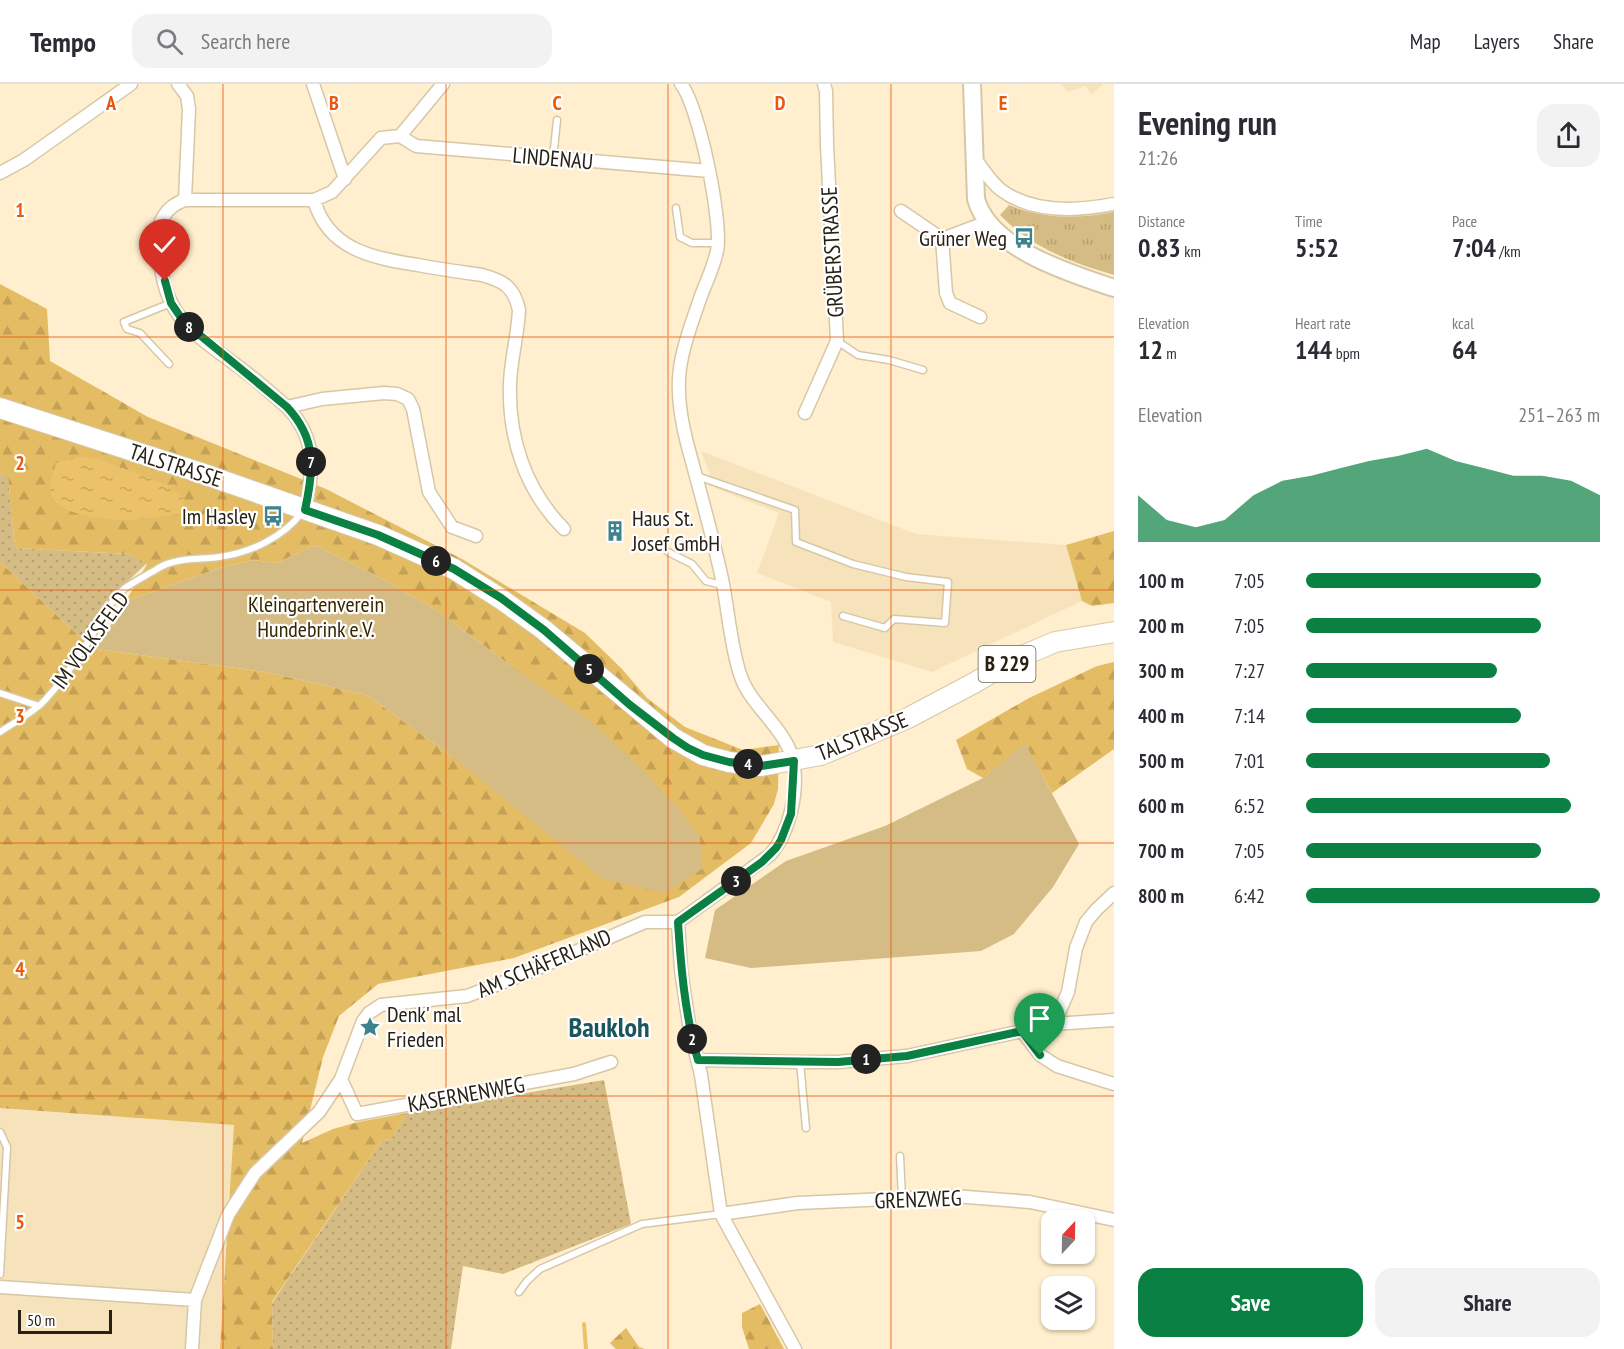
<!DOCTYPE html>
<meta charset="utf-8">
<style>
:root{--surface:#fff;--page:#f2f2f3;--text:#2b2b33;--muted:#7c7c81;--line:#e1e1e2;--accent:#0b8043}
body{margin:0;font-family:"PT Sans Narrow",sans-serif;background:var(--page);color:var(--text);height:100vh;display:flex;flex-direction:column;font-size:22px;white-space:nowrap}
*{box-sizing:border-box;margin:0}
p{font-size:20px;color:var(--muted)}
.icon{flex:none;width:33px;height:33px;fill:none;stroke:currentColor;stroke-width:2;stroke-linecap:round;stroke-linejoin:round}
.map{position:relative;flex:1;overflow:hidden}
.sheet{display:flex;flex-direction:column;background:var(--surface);width:510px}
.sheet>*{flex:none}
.needle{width:39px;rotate:22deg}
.controls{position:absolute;left:1041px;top:1126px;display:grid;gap:12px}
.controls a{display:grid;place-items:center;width:54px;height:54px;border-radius:12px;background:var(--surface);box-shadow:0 2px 4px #0004;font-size:30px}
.scale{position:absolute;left:18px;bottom:15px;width:94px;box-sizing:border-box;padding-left:6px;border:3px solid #272115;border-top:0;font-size:16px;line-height:21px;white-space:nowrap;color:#272115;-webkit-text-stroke:4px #fff;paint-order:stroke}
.pin{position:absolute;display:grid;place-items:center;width:51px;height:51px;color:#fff;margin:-62px -26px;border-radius:50% 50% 50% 0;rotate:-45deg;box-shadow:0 0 6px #0007}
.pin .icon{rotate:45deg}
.km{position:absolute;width:30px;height:30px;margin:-15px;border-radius:50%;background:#222;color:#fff;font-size:16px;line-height:30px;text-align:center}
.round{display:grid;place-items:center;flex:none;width:63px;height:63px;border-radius:18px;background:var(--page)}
.head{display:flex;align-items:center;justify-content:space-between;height:102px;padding:0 24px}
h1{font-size:33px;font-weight:600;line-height:45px}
.stats{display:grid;grid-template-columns:repeat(3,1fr);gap:9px;height:102px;padding:6px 24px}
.stats div{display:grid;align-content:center}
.stats b{font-size:26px;font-weight:600}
.stats small{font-size:16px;font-weight:400}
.stats p{font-size:16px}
.chart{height:168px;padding:12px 24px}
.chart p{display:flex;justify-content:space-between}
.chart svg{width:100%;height:108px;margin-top:6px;fill:var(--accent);opacity:.7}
.primary-button{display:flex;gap:12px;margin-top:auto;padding:12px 24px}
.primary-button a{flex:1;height:69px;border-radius:18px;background:var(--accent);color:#fff;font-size:24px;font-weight:600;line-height:69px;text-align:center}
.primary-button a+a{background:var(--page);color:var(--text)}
ul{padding:0 24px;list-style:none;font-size:20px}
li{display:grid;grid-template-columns:96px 72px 1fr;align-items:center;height:45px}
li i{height:15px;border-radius:8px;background:var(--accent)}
header{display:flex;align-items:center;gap:36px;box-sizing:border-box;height:84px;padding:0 30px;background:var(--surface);border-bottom:2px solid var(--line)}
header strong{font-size:28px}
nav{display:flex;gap:33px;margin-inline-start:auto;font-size:21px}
.search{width:420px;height:54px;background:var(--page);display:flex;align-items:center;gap:15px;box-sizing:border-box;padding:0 21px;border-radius:18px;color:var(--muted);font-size:22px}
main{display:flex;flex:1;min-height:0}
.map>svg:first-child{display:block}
.built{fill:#f6e3bb}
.grass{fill:url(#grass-dots)}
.forest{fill:url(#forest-firs)}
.park{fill:url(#park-tufts)}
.garden{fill:#d5bb84}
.water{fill:url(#water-ripples)}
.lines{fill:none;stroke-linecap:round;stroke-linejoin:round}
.stream{stroke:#ebc26a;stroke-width:4}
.lane-casing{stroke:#d6c7a7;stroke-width:9}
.street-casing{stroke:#d6c7a7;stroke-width:15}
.secondary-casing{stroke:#d6c7a7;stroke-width:20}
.primary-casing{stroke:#d6c7a7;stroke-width:22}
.lane{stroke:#fff;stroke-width:6}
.street{stroke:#fff;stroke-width:12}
.secondary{stroke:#fff;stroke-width:16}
.primary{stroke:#fff;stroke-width:20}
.route-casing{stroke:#fff;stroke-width:12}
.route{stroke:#0b8043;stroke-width:8}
.grid{fill:none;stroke:#e8590c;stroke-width:1.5;stroke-opacity:0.55}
.labels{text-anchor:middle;stroke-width:4.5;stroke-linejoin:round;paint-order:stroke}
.shield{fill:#fff;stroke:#68645b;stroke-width:1.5}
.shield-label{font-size:21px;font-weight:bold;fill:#272115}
.street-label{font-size:22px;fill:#272115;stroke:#fff}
.poi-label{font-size:22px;fill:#272115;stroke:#fff;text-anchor:end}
.park-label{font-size:22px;fill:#372700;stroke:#fff}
.district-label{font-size:28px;font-weight:bold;fill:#1b555d;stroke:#fff}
.grid-label{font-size:20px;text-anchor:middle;font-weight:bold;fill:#e8590c;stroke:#fff;stroke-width:4.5;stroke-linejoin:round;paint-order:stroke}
</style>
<header>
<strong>Tempo</strong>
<div class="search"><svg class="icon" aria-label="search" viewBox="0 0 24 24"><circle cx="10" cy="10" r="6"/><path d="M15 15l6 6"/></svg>Search here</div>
<nav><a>Map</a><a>Layers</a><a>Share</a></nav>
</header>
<main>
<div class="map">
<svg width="1114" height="1265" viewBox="0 0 1114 1265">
<defs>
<pattern id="grass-dots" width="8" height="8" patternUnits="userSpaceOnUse" patternTransform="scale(1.5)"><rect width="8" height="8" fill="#d5bb84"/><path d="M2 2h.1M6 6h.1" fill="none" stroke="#b7a071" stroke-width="1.8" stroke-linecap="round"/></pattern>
<pattern id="forest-firs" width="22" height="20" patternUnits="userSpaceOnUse" patternTransform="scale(1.5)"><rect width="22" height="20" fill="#e4bc63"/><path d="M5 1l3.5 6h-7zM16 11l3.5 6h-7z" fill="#c4a155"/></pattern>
<pattern id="park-tufts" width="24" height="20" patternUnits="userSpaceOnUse" patternTransform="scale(1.5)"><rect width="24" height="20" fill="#d5bb84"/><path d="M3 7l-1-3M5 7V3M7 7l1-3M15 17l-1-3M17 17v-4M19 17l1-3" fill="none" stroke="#b7a071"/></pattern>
<pattern id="water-ripples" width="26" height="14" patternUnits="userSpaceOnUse" patternTransform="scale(1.5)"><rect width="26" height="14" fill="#ebc26a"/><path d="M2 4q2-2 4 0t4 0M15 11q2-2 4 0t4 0" fill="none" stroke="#caa65b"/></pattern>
</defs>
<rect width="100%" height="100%" fill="#ffefce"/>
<path class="built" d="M 1061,0 L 1103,0 L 1091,11 L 1086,2 L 1068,8 Z
M 701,367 L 916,450 L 1066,461 L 1082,517 L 932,588 L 833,558 L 831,518 L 757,489 L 779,429 L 715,404 Z
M 0,1024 L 234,1041 L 220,1265 L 0,1265 Z"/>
<path class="grass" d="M 0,389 L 8,391 L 15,464 L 129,470 L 147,479 L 105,519 L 82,555 L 0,478 Z
M 604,996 L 631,1140 L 503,1190 L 463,1182 L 451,1265 L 273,1265 L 272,1219 L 382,1056 L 391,1055 L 407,1029 Z"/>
<path class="forest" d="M 0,200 L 47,225 L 50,277 L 148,333 L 326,405 L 462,475 L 585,549 L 622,585 L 647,614 L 685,643 L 743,666 L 779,661 L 778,705 L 774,720 L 751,759 L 679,813 L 514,874 L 378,900 L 339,932 L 323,973 L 302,1059 L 333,1045 L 358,1038 L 407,1029 L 391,1055 L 382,1056 L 272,1218 L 273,1265 L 220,1265 L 234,1041 L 0,1024 L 0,478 L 82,555 L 96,565 L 266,588 L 367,611 L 454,674 L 511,582 L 438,527 L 377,492 L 315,461 L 277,479 L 253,476 L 220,484 L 126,517 L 147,480 L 129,470 L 15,464 L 8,392 L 0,389 Z
M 1114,447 L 1114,519 L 1092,522 L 1082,517 L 1066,461 Z
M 1114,578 L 1114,665 L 1052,709 L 1025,660 L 983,694 L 967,685 L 956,656 L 1029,614 L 1097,582 Z
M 760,1220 L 784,1265 L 749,1265 L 742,1243 L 742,1229 Z
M 626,1244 L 639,1263 L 645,1265 L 616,1265 L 610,1259 Z"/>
<path class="park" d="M 1009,121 C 1043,135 1078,135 1114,128 L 1114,191 C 1072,179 1031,163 1000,131 Z"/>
<path class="garden" d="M 315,461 L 377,492 L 438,527 L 511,582 L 588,635 L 637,680 L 678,724 L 700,753 L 702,785 L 664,809 L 603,795 L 454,674 L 367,611 L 266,588 L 96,565 L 126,517 L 220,484 L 253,476 L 277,479 Z
M 1025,659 L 1079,760 L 1053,803 L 1014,850 L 981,867 L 751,884 L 705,874 L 715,826 L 786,777 L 885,742 L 983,694 Z"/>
<path class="water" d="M 78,373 L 99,375 L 170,402 L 183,414 L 184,423 L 182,429 C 144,436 114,440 76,429 C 67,426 59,423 53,415 C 46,404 53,390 56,379 Z"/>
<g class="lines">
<path class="stream" d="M 584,1240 L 586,1265"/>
<g class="lane-casing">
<path id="lane" d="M 553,74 L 557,36
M 676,124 L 680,153 L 692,159 L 718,159
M 837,257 L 858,271 L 889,276 L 923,286
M 169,280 L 140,249 L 127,245 L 124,238 L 171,219
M 697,392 L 795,426 L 796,458 L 853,480 L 906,493 L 948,498 L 945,539 L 894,535 L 885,544 L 843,532
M 668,468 L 692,480 L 706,497 L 722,501
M 0,609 L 39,622
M 0,648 C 15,638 33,629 45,616 C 60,600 74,580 86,561 C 98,542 108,519 125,504 C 135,497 147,491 157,485 C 175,473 199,476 219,473 C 250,469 284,453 302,428
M 800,978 L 806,1044
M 0,1048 L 7,1063 L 0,1190
M 900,1072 L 902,1114
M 519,1208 L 527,1197 L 540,1185 L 642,1140 L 721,1130"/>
</g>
<g class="street-casing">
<path id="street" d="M 178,0 L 187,12 L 189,25 L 185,116
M 313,0 L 345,95
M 400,52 L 416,62 L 709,87
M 974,74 C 983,84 990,98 1001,106 C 1032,129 1078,127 1114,120
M 0,89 L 24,76 L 131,0
M 314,116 C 328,166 373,174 418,181 C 439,185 461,188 482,191 C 504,197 514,203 519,226 C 518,250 511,274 510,299 C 508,353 525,406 564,445
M 901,127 L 942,155 L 987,138
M 942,155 L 946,209 L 950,219 L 980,233
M 287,323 L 322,315 L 384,309 L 397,310 L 408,315 L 413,325 L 429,408 L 452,443 L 476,452
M 805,329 L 837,257 L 827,61 L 826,7 L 824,0
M 305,426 C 314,386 317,354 287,323 C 273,311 259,298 244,287 C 219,267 185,248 171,218 C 162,201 160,177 158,159 C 156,139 166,122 185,116 L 314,116 L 332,108 L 381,54 L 400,52 L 443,0
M 678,838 L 770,771 C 790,748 799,706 793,677 C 787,646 751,622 741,593 C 731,566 728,524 722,495 C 712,449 699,404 687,359 C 670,294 681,270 702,209 C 708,195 714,181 717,167 C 723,139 699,22 681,0
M 678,838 L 681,886 L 690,947 L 701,991 L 721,1130 L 795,1265
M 1054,940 L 1068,908 L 1076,864 L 1086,838 L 1096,826 L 1114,809
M 1022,947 L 1040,971 L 1057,982 L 1114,1000
M 698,976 L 800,978 L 838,978 L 907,972 L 1054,940 L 1114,936
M 341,995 L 357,1030 L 574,990 L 611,978
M 721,1130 L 798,1119 L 954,1112 L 1030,1118 L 1114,1136
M 0,1203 L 195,1216
M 192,1265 L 195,1216 L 228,1131 L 255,1089 L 319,1028 L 341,995 L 363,937 L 369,929 L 381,921 L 467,912 L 517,893 L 645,838 L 678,838"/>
</g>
<g class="secondary-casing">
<path id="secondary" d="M 972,0 L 976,115 C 990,165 1069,189 1114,204"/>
</g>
<g class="primary-casing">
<path id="primary" d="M 0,324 L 201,389 L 378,451 L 454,485 L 501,515 L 544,546 L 673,654 L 703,671 L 729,678 L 761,682 L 821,671 L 908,634 L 974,599 L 1013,576 L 1055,558 L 1114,548"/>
</g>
<use href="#lane" class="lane"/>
<use href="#street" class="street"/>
<use href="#secondary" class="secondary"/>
<use href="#primary" class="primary"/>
</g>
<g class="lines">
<g class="route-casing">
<path id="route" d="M 165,197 L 171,219 L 184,238 L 287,323 C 317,355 314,385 305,426 L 378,451 L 454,485 L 501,514 L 544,546 L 630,621 L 673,654 L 688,664 L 703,671 L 729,678 L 761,682 L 794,677 L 791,730 L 781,756 L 776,764 L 762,778 L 678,838 C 681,884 685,931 698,976 L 838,978 L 907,972 L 1022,947 L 1040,971"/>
</g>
<use href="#route" class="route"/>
</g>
<path class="grid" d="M 223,0 L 223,1265M 446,0 L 446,1265M 668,0 L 668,1265M 891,0 L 891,1265M 0,253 L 1114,253M 0,506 L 1114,506M 0,759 L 1114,759M 0,1012 L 1114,1012"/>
<defs>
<g id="bus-bare" transform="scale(1.62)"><path d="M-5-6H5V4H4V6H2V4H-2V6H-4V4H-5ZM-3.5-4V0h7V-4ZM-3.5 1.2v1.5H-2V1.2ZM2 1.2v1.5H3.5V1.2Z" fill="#3d838e" stroke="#fff" stroke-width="2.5" paint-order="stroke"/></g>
<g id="building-bare" transform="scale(1.62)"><path d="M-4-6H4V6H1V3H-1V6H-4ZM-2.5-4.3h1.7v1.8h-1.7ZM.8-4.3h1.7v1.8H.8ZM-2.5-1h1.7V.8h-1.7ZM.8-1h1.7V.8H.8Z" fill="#3d838e" stroke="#fff" stroke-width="2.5" paint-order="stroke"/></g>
<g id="sight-bare" transform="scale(1.62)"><path d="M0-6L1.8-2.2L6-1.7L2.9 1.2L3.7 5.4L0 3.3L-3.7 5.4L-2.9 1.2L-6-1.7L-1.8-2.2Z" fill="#3d838e" stroke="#fff" stroke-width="2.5" paint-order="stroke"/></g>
</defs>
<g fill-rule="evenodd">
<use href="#bus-bare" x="1024" y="154"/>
<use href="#bus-bare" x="273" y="432"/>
<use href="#building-bare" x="615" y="447"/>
<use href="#sight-bare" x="370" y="943"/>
</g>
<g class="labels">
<rect class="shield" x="978.5" y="562" width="57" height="36" rx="4.5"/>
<g class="shield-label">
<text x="1007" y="587">B 229</text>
</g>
<g class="street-label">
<text transform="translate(553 74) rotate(5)" y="8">LINDENAU</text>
<text transform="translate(832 168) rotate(-93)" y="8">GRÜBERSTRASSE</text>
<text transform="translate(176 381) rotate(18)" y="8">TALSTRASSE</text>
<text transform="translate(90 556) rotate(-54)" y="8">IM VOLKSFELD</text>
<text transform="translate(862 652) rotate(-22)" y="8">TALSTRASSE</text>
<text transform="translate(544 879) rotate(-23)" y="8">AM SCHÄFERLAND</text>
<text transform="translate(466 1010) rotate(-10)" y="8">KASERNENWEG</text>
<text transform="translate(918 1115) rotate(-2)" y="8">GRENZWEG</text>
</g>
<g class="poi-label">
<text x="1007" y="162">Grüner Weg</text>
<text x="256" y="440">Im Hasley</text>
<text x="632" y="442" text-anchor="start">Haus St.<tspan x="632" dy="25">Josef GmbH</tspan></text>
<text x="387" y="938" text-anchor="start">Denk' mal<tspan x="387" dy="25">Frieden</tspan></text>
</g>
<g class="park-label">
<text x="316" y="528">Kleingartenverein<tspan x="316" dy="25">Hundebrink e.V.</tspan></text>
</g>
<g class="district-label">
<text x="609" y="953">Baukloh</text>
</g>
</g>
<g class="grid-label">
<text x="111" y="26">A</text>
<text x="334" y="26">B</text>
<text x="557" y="26">C</text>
<text x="780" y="26">D</text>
<text x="1003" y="26">E</text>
<text x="20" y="133">1</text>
<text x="20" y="386">2</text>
<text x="20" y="639">3</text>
<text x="20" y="892">4</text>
<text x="20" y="1145">5</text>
</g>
</svg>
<div class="controls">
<a><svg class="needle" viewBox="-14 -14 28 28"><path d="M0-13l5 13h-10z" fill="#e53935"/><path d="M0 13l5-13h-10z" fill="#7c7c81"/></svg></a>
<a><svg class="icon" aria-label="layers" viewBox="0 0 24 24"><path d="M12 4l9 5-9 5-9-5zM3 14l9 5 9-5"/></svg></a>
</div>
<div class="scale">50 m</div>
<div class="pin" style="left:1040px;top:971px;background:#1e9e55"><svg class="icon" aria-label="arrive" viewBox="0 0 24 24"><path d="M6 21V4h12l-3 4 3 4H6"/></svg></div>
<div class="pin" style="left:165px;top:197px;background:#d93025"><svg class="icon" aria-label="check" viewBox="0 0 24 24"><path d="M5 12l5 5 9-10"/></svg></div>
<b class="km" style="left:866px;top:975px">1</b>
<b class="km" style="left:692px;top:955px">2</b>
<b class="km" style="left:736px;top:797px">3</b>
<b class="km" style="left:748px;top:680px">4</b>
<b class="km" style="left:589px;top:585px">5</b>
<b class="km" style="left:436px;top:477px">6</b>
<b class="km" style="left:311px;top:378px">7</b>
<b class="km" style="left:189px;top:243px">8</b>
</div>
<section class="sheet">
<div class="head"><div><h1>Evening run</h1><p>21:26</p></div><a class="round"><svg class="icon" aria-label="share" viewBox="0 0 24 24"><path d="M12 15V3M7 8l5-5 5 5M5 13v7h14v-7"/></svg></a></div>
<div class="stats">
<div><p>Distance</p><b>0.83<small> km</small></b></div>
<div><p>Time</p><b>5:52</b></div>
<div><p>Pace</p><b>7:04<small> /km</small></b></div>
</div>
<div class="stats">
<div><p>Elevation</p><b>12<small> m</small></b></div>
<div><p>Heart rate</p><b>144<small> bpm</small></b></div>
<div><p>kcal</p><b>64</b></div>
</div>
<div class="chart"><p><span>Elevation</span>251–263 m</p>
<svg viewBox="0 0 160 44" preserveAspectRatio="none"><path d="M0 44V25L10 35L20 38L30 35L40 25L50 19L60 17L70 14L80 11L90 9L100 6L110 11L120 14L130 17L140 17L150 19L160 25V44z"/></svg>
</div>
<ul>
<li><b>100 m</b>7:05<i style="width:80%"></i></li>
<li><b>200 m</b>7:05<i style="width:80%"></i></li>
<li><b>300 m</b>7:27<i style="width:65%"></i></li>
<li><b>400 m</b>7:14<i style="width:73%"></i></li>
<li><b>500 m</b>7:01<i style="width:83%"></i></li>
<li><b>600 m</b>6:52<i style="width:90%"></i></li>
<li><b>700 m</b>7:05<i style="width:80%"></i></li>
<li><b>800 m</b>6:42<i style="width:100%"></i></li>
</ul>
<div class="primary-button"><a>Save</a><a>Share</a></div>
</section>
</main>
